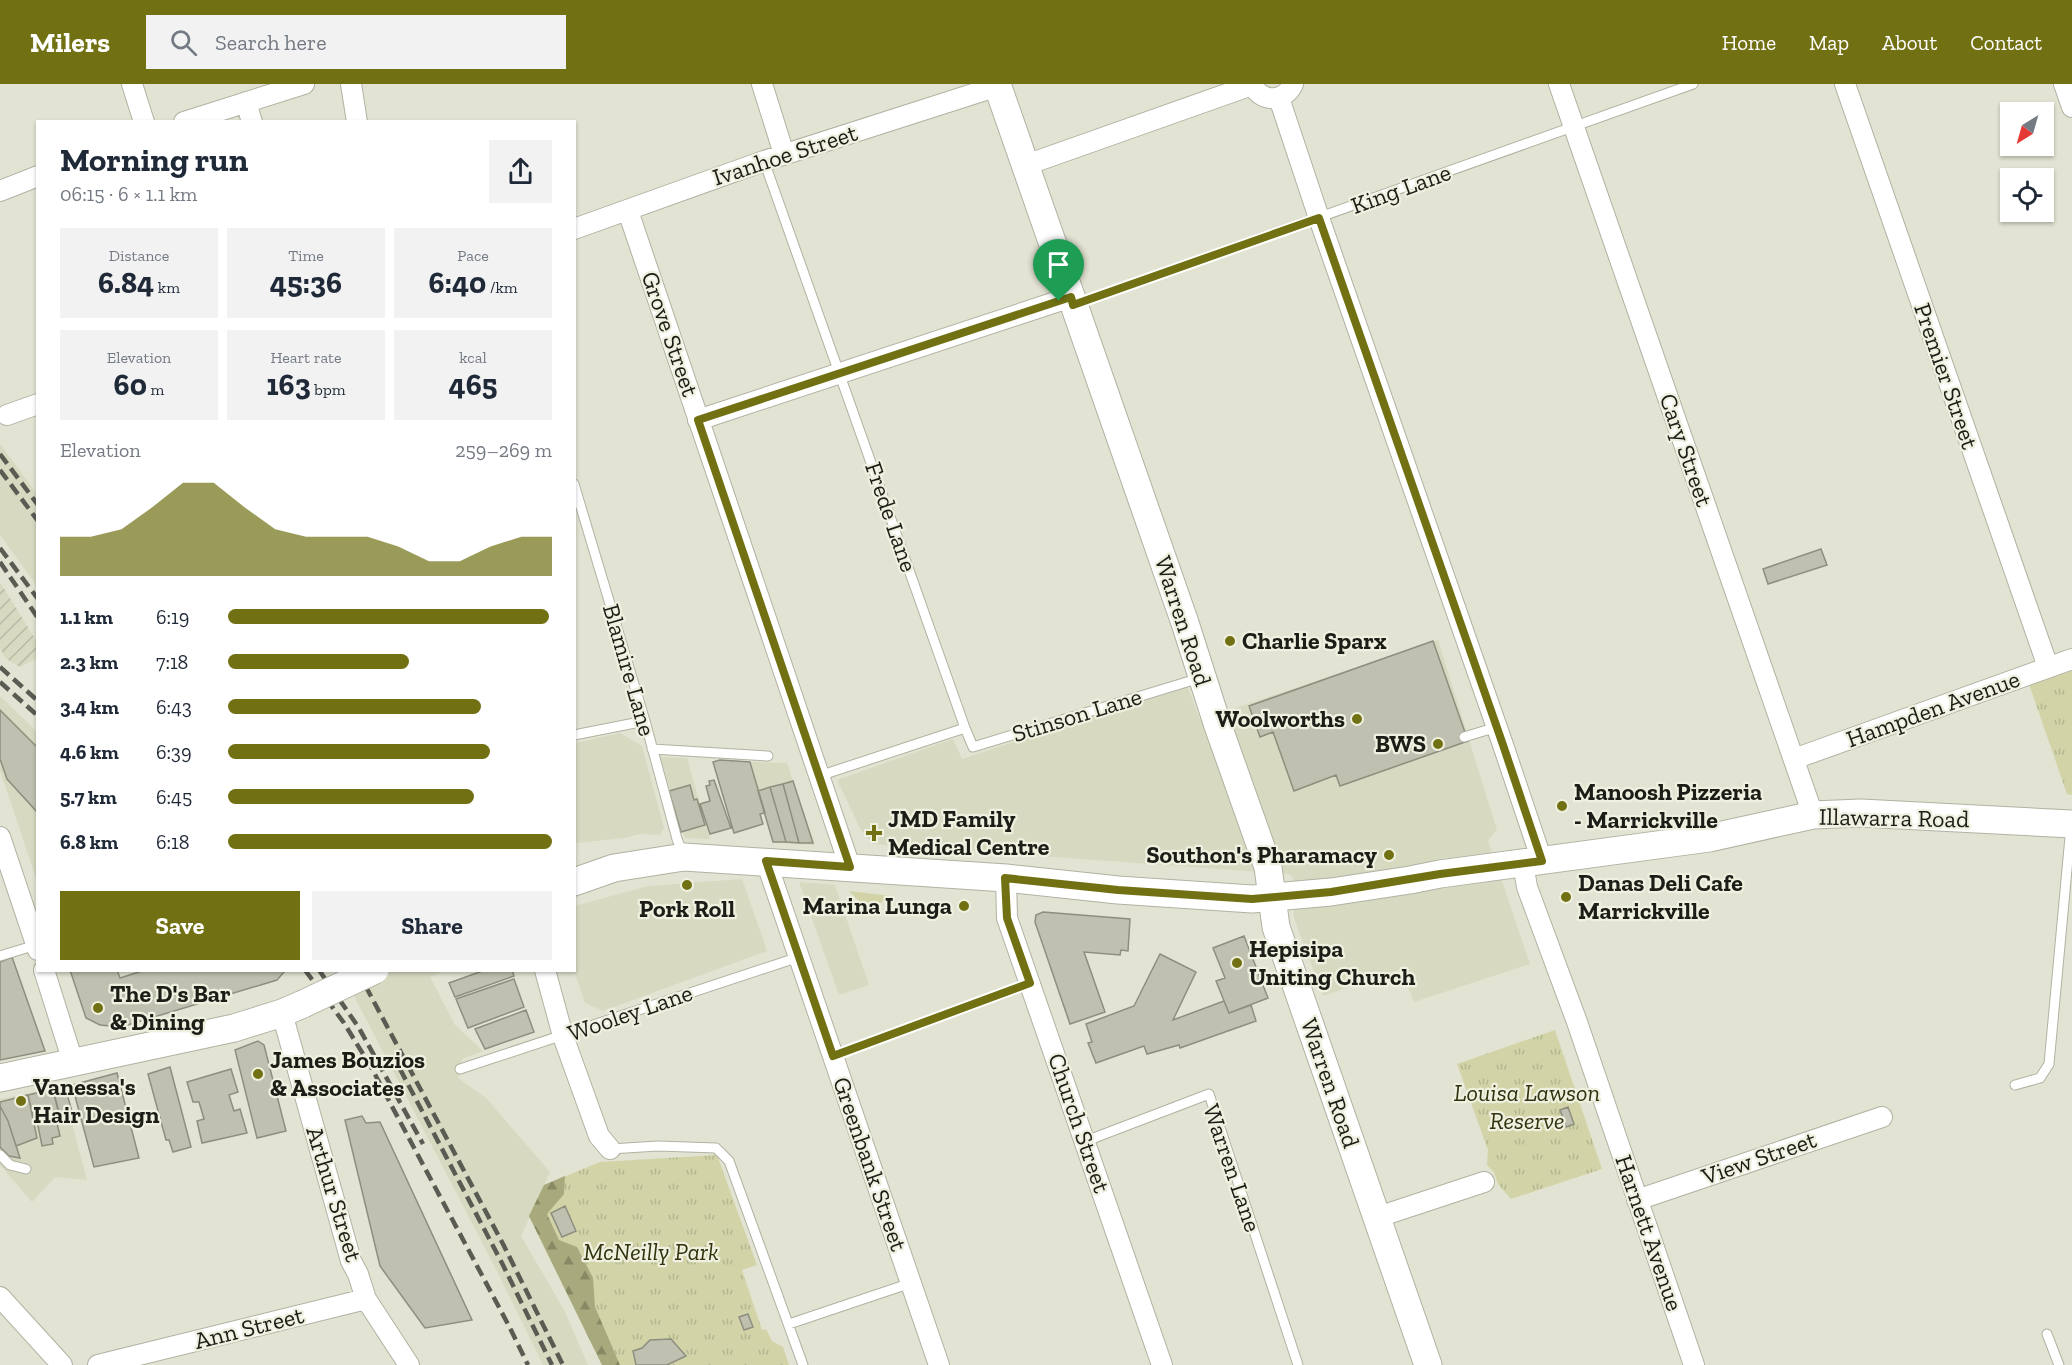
<!DOCTYPE html>
<meta charset="utf-8">
<style>
:root{--surface:#fff;--page:#f2f2f3;--text:#1f2937;--muted:#747a83;--accent:#717114}
body{margin:0;font-family:"Zilla Slab",serif;background:var(--page);color:var(--text);height:100vh;display:flex;flex-direction:column;font-size:22px;white-space:nowrap}
*{box-sizing:border-box;margin:0}
p{font-size:20px;color:var(--muted)}
.icon{flex:none;width:33px;height:33px;fill:none;stroke:currentColor;stroke-width:2;stroke-linecap:round;stroke-linejoin:round}
.map{position:relative;flex:1;overflow:hidden}
.details{position:absolute;left:36px;top:36px;width:540px;height:852px;display:flex;flex-direction:column;background:var(--surface);border-radius:0px;box-shadow:0 2px 4px #0004}
.details>*{flex:none}
.needle{width:39px;rotate:217deg}
.tools{position:absolute;left:2000px;top:18px;display:grid;gap:12px}
.tools a{display:grid;place-items:center;width:54px;height:54px;border-radius:0px;background:var(--surface);box-shadow:0 2px 4px #0004;font-size:30px}
.pin{position:absolute;display:grid;place-items:center;width:51px;height:51px;color:#fff;margin:-62px -26px;border-radius:50% 50% 50% 0;rotate:-45deg;box-shadow:0 0 6px #0007}
.pin .icon{rotate:45deg}
.round{display:grid;place-items:center;flex:none;width:63px;height:63px;border-radius:0px;background:var(--page)}
.summary{display:flex;align-items:center;justify-content:space-between;height:102px;padding:0 24px}
h1{font-size:33px;font-weight:700;line-height:45px}
.figures{display:grid;grid-template-columns:repeat(3,1fr);gap:9px;height:102px;padding:6px 24px}
.figures div{display:grid;align-content:center;border-radius:0px;background:var(--page);text-align:center}
.figures b{font-size:30px;font-weight:700}
.figures small{font-size:16px;font-weight:400}
.figures p{font-size:16px}
.chart{height:168px;padding:12px 24px}
.chart p{display:flex;justify-content:space-between}
.chart svg{width:100%;height:108px;margin-top:6px;fill:var(--accent);opacity:.7}
.primary-button{display:flex;gap:12px;margin-top:auto;padding:12px 24px}
.primary-button a{flex:1;height:69px;border-radius:0px;background:var(--accent);color:#fff;font-size:24px;font-weight:700;line-height:69px;text-align:center}
.primary-button a+a{background:var(--page);color:var(--text)}
ul{padding:0 24px;list-style:none;font-size:20px}
li{display:grid;grid-template-columns:96px 72px 1fr;align-items:center;height:45px}
li i{height:15px;border-radius:8px;background:var(--accent)}
header{display:flex;align-items:center;gap:36px;box-sizing:border-box;height:84px;padding:0 30px;background:var(--accent);color:#fff}
header strong{font-size:28px}
nav{display:flex;gap:33px;margin-inline-start:auto;font-size:21px}
.search{width:420px;height:54px;background:var(--page);display:flex;align-items:center;gap:15px;box-sizing:border-box;padding:0 21px;border-radius:0px;color:var(--muted);font-size:22px}
.map>svg:first-child{display:block}
.built{fill:#d8d9c1}
.industrial{fill:url(#industrial-furrows)}
.grass{fill:url(#grass-tufts)}
.forest{fill:url(#forest-firs)}
.garden{fill:#d2d4a8}
.building{fill:#bfc0b0;stroke:#8e8e7f;stroke-width:1.5}
.lines{fill:none;stroke-linecap:round;stroke-linejoin:round}
.lane-casing{stroke:#b1b2a2;stroke-width:11}
.street-casing{stroke:#b1b2a2;stroke-width:22}
.secondary-casing{stroke:#b1b2a2;stroke-width:29}
.lane{stroke:#fff;stroke-width:9}
.street{stroke:#fff;stroke-width:20}
.secondary{stroke:#fff;stroke-width:27}
.rail{stroke:#5a5b52;stroke-width:4.5;stroke-dasharray:12 6;stroke-linecap:butt}
.secondary-bridge-casing{stroke:#b1b2a2;stroke-width:29;stroke-linecap:butt}
.secondary-bridge{stroke:#fff;stroke-width:27}
.route-casing{stroke:#fff;stroke-width:12}
.route{stroke:#717114;stroke-width:8}
.poi-dot{fill:#717114;stroke:#eff0df;stroke-width:2}
.labels{text-anchor:middle;stroke-width:4.5;stroke-linejoin:round;paint-order:stroke}
.street-label{font-size:24px;fill:#1c1d17;stroke:#eff0df}
.poi-label{font-size:24px;font-weight:bold;fill:#1c1d17;stroke:#eff0df;text-anchor:start}
.park-label{font-size:24px;font-style:italic;fill:#32320e;stroke:#eff0df}
</style>
<header>
<strong>Milers</strong>
<div class="search"><svg class="icon" aria-label="search" viewBox="0 0 24 24"><circle cx="10" cy="10" r="6"/><path d="M15 15l6 6"/></svg>Search here</div>
<nav><a>Home</a><a>Map</a><a>About</a><a>Contact</a></nav>
</header>
<div class="map">
<svg width="2072" height="1281" viewBox="0 0 2072 1281">
<defs>
<pattern id="industrial-furrows" width="10" height="10" patternUnits="userSpaceOnUse" patternTransform="scale(1.5)"><rect width="10" height="10" fill="#d8d9c1"/><path d="M-1 1l2-2M0 10L10 0M9 11l2-2" fill="none" stroke="#b9baa5"/></pattern>
<pattern id="grass-tufts" width="24" height="20" patternUnits="userSpaceOnUse" patternTransform="scale(1.5)"><rect width="24" height="20" fill="#d2d4a8"/><path d="M3 7l-1-3M5 7V3M7 7l1-3M15 17l-1-3M17 17v-4M19 17l1-3" fill="none" stroke="#b4b690"/></pattern>
<pattern id="forest-firs" width="22" height="20" patternUnits="userSpaceOnUse" patternTransform="scale(1.5)"><rect width="22" height="20" fill="#a8aa7d"/><path d="M5 1l3.5 6h-7zM16 11l3.5 6h-7z" fill="#888a65"/></pattern>
</defs>
<rect width="100%" height="100%" fill="#e2e3d2"/>
<path class="built" d="M 0,360 L 37,410 L 37,502 L 0,451 Z
M 1438,556 L 1497,746 L 1488,756 L 1530,880 L 1414,918 L 1401,885 L 1323,912 L 1294,834 L 1293,793 L 1289,790 L 873,760 L 861,746 L 837,696 L 953,655 L 962,675 L 1187,601 L 1200,636 Z
M 0,612 L 37,648 L 37,797 L 0,686 Z
M 620,649 L 642,662 L 664,744 L 660,751 L 640,750 L 624,754 L 575,759 L 575,659 Z
M 660,673 L 687,674 L 710,755 L 685,754 Z
M 751,678 L 787,679 L 815,761 L 774,759 Z
M 742,795 L 767,867 L 603,927 L 585,919 L 574,887 L 575,822 L 648,802 Z
M 799,798 L 835,801 L 869,901 L 839,911 Z
M 341,887 L 444,887 L 430,893 L 455,941 L 483,967 L 462,975 L 458,994 L 486,1014 L 550,1088 L 521,1152 L 564,1226 L 588,1281 L 543,1281 L 499,1191 Z
M 62,1002 L 87,1096 L 55,1093 L 32,1118 L 0,1081 L 0,1015 Z"/>
<path class="industrial" d="M 0,498 L 37,558 L 37,574 L 20,583 L 5,574 L 0,564 Z"/>
<path class="grass" d="M 2072,587 L 2072,711 L 2067,710 L 2029,600 Z
M 1555,946 L 1602,1085 L 1511,1115 L 1498,1100 L 1494,1088 L 1487,1081 L 1488,1066 L 1457,980 Z
M 717,1071 L 757,1181 L 742,1186 L 762,1246 L 766,1245 L 772,1257 L 783,1263 L 789,1281 L 602,1281 L 529,1132 L 544,1101 L 600,1078 Z"/>
<path class="forest" d="M 565,1092 L 564,1110 L 547,1130 L 559,1156 L 577,1163 L 593,1194 L 595,1223 L 620,1281 L 602,1281 L 529,1132 L 544,1101 Z"/>
<path class="garden" d="M 849,807 L 892,812 L 868,826 Z"/>
<path class="building" d="M 1821,465 L 1827,481 L 1768,500 L 1763,485 Z
M 1433,557 L 1468,657 L 1340,702 L 1336,691 L 1294,707 L 1273,648 L 1260,653 L 1249,622 Z
M 0,626 L 38,664 L 38,729 L 7,695 L 0,675 Z
M 720,676 L 750,678 L 765,729 L 760,730 L 763,740 L 734,749 L 713,678 Z
M 714,696 L 731,744 L 710,750 L 700,720 L 710,717 L 706,702 L 710,701 L 709,697 Z
M 793,697 L 813,759 L 799,759 L 783,700 Z
M 783,700 L 799,759 L 786,758 L 770,703 Z
M 690,701 L 694,716 L 697,715 L 705,741 L 681,748 L 669,707 Z
M 770,703 L 786,758 L 773,758 L 758,707 Z
M 1043,828 L 1130,835 L 1128,867 L 1121,866 L 1120,871 L 1084,868 L 1105,928 L 1070,940 L 1035,838 L 1036,831 Z
M 1244,852 L 1268,914 L 1229,929 L 1216,897 L 1225,894 L 1213,864 Z
M 1160,870 L 1196,888 L 1173,936 L 1224,917 L 1229,929 L 1251,921 L 1256,937 L 1180,964 L 1179,961 L 1147,970 L 1144,962 L 1096,979 L 1088,959 L 1092,958 L 1086,940 L 1134,922 Z
M 12,873 L 45,967 L 0,976 L 0,878 Z
M 70,886 L 117,886 L 120,894 L 145,886 L 282,886 L 284,888 L 277,896 L 121,943 L 100,941 L 86,934 Z
M 485,886 L 512,886 L 514,892 L 455,913 L 449,899 Z
M 514,895 L 524,923 L 468,944 L 456,915 Z
M 526,926 L 534,948 L 485,965 L 475,945 Z
M 258,957 L 264,961 L 286,1047 L 257,1054 L 235,966 Z
M 170,983 L 191,1063 L 173,1068 L 169,1056 L 166,1056 L 148,990 Z
M 231,985 L 238,1008 L 229,1011 L 234,1027 L 240,1025 L 247,1049 L 202,1059 L 197,1037 L 204,1035 L 199,1018 L 193,1018 L 187,998 Z
M 117,989 L 139,1074 L 94,1083 L 72,1001 Z
M 65,1003 L 75,1038 L 62,1040 L 53,1005 Z
M 53,1005 L 58,1027 L 54,1027 L 60,1052 L 52,1054 L 53,1060 L 42,1062 L 36,1032 L 33,1032 L 28,1011 Z
M 28,1011 L 37,1054 L 16,1062 L 8,1037 L 0,1022 L 0,1018 Z
M 0,1022 L 8,1037 L 20,1074 L 9,1072 L 0,1063 Z
M 1568,1023 L 1574,1040 L 1566,1043 L 1560,1026 Z
M 362,1032 L 366,1039 L 380,1038 L 472,1236 L 425,1244 L 380,1182 L 345,1036 Z
M 565,1122 L 576,1147 L 562,1153 L 551,1129 Z
M 748,1230 L 753,1243 L 744,1246 L 739,1233 Z
M 671,1255 L 686,1272 L 667,1281 L 636,1281 L 633,1267 L 642,1264 L 650,1256 Z"/>
<g class="lines">
<g class="lane-casing">
<path id="lane" d="M 764,77 L 965,644 L 819,692
M 1076,220 L 1693,0
M 574,400 L 645,637 L 677,755 L 683,770
M 965,644 L 973,663 L 1200,594
M 574,651 L 645,637
M 1464,653 L 1497,643
M 652,665 L 768,672
M 0,872 L 36,861
M 833,972 L 1030,899
M 460,985 L 799,873
M 2015,1001 L 2040,994 L 2049,980 L 2071,742
M 1086,1057 L 1209,1010 L 1298,1281
M 610,1065 L 658,1062 L 716,1064 L 729,1077 L 803,1281
M 0,1071 L 10,1081 L 26,1085
M 789,1240 L 911,1199
M 2047,1250 L 2059,1281"/>
</g>
<g class="street-casing">
<path id="street" d="M 132,0 L 144,38
M 351,0 L 357,38
M 762,0 L 784,70
M 1252,0 C 1261,19 1284,19 1293,0
M 1559,0 L 1813,731
M 1845,0 L 2048,583
M 2064,0 L 2072,23
M 1279,14 L 1319,134 L 1502,658 L 1542,777
M 246,18 L 252,38
M 184,38 L 304,0
M 1026,81 L 1252,1
M 0,107 L 38,92
M 628,127 L 850,783
M 574,145 L 764,77 L 998,2
M 7,331 L 38,320
M 698,336 L 1071,213
M 1794,675 L 2072,575
M 0,753 L 38,866
M 766,777 L 939,1281
M 1523,779 L 1527,803 L 1577,938 L 1694,1281
M 1006,794 L 1007,834 L 1162,1281
M 44,886 L 73,978
M 545,886 L 563,952 L 599,1052 L 610,1065
M 282,929 L 351,1177 L 358,1190 L 366,1215 L 409,1281
M 1637,1116 L 1882,1033
M 1378,1133 L 1484,1098
M 0,1213 L 62,1281
M 98,1281 L 366,1215"/>
</g>
<g class="secondary-casing">
<path id="secondary" d="M 997,0 L 1185,539 L 1217,639 L 1268,783 L 1276,843 L 1428,1281
M 574,798 L 614,784 L 684,773 L 1006,794 L 1118,806 L 1252,815 L 1331,808 L 1410,796 L 1440,790 L 1709,754 L 1813,731 L 1861,729 L 2072,740
M 0,994 L 234,944 L 282,929 L 303,920"/>
</g>
<use href="#lane" class="lane"/>
<use href="#street" class="street"/>
<use href="#secondary" class="secondary"/>
<path class="rail" d="M 0,370 L 38,421
M 0,386 L 38,437
M 0,464 L 38,515
M 0,478 L 38,534
M 0,583 L 38,617
M 0,598 L 38,632
M 305,886 L 344,939 L 371,983 L 509,1242 L 528,1281
M 319,886 L 359,944 L 423,1060
M 357,886 L 503,1160 L 563,1281
M 400,985 L 502,1179 L 552,1281"/>
<g class="secondary-bridge-casing">
<path id="secondary-bridge" d="M 303,920 L 375,886"/>
</g>
<use href="#secondary-bridge" class="secondary-bridge"/>
</g>
<g class="lines">
<g class="route-casing">
<path id="route" d="M 1319,134 L 1502,658 L 1542,777 L 1440,790 L 1331,808 L 1252,815 L 1118,806 L 1005,794 L 1007,834 L 1030,899 L 833,972 L 766,777 L 850,783 L 698,336 L 1071,213 L 1073,221 Z"/>
</g>
<use href="#route" class="route"/>
</g>
<g class="poi-dot">
<circle cx="1230" cy="557" r="6"/>
<circle cx="1357" cy="635" r="6"/>
<circle cx="1438" cy="660" r="6"/>
<circle cx="1562" cy="722" r="6"/>
<path d="M871 740h6v6h6v6h-6v6h-6v-6h-6v-6h6z"/>
<circle cx="1389" cy="771" r="6"/>
<circle cx="687" cy="801" r="6"/>
<circle cx="1566" cy="813" r="6"/>
<circle cx="964" cy="822" r="6"/>
<circle cx="1237" cy="879" r="6"/>
<circle cx="98" cy="924" r="6"/>
<circle cx="258" cy="990" r="6"/>
<circle cx="21" cy="1017" r="6"/>
</g>
<g class="labels">
<g class="street-label">
<text transform="translate(785 71) rotate(-18)" y="8">Ivanhoe Street</text>
<text transform="translate(1401 105) rotate(-20)" y="8">King Lane</text>
<text transform="translate(670 250) rotate(71)" y="8">Grove Street</text>
<text transform="translate(1946 292) rotate(71)" y="8">Premier Street</text>
<text transform="translate(1686 366) rotate(71)" y="8">Cary Street</text>
<text transform="translate(891 433) rotate(71)" y="8">Frede Lane</text>
<text transform="translate(1183 537) rotate(72)" y="8">Warren Road</text>
<text transform="translate(629 586) rotate(74)" y="8">Blamire Lane</text>
<text transform="translate(1933 625) rotate(-20)" y="8">Hampden Avenue</text>
<text transform="translate(1077 631) rotate(-17)" y="8">Stinson Lane</text>
<text transform="translate(1894 734) rotate(1)" y="8">Illawarra Road</text>
<text transform="translate(630 929) rotate(-19)" y="8">Wooley Lane</text>
<text transform="translate(1330 999) rotate(71)" y="8">Warren Road</text>
<text transform="translate(1079 1039) rotate(71)" y="8">Church Street</text>
<text transform="translate(1759 1074) rotate(-19)" y="8">View Street</text>
<text transform="translate(870 1080) rotate(71)" y="8">Greenbank Street</text>
<text transform="translate(1232 1084) rotate(71)" y="8">Warren Lane</text>
<text transform="translate(334 1110) rotate(73)" y="8">Arthur Street</text>
<text transform="translate(1649 1149) rotate(71)" y="8">Harnett Avenue</text>
<text transform="translate(249 1244) rotate(-14)" y="8">Ann Street</text>
</g>
<g class="poi-label">
<text x="1242" y="565">Charlie Sparx</text>
<text x="1345" y="643" text-anchor="end">Woolworths</text>
<text x="1426" y="668" text-anchor="end">BWS</text>
<text x="1574" y="716">Manoosh Pizzeria<tspan x="1574" dy="28">- Marrickville</tspan></text>
<text x="888" y="743">JMD Family<tspan x="888" dy="28">Medical Centre</tspan></text>
<text x="1377" y="779" text-anchor="end">Southon's Pharamacy</text>
<text x="1578" y="807">Danas Deli Cafe<tspan x="1578" dy="28">Marrickville</tspan></text>
<text x="952" y="830" text-anchor="end">Marina Lunga</text>
<text x="687" y="833" text-anchor="middle">Pork Roll</text>
<text x="1249" y="873">Hepisipa<tspan x="1249" dy="28">Uniting Church</tspan></text>
<text x="110" y="918">The D's Bar<tspan x="110" dy="28">&amp; Dining</tspan></text>
<text x="270" y="984">James Bouzios<tspan x="270" dy="28">&amp; Associates</tspan></text>
<text x="33" y="1011">Vanessa's<tspan x="33" dy="28">Hair Design</tspan></text>
</g>
<g class="park-label">
<text x="1527" y="1017">Louisa Lawson<tspan x="1527" dy="28">Reserve</tspan></text>
<text x="651" y="1176">McNeilly Park</text>
</g>
</g>
</svg>
<div class="tools">
<a><svg class="needle" viewBox="-14 -14 28 28"><path d="M0-13l5 13h-10z" fill="#e53935"/><path d="M0 13l5-13h-10z" fill="#747a83"/></svg></a>
<a><svg class="icon" aria-label="locate" viewBox="0 0 24 24"><circle cx="12" cy="12" r="6"/><path d="M12 2v4M12 18v4M2 12h4M18 12h4"/></svg></a>
</div>
<div class="pin" style="left:1059px;top:217px;background:#1e9e55"><svg class="icon" aria-label="arrive" viewBox="0 0 24 24"><path d="M6 21V4h12l-3 4 3 4H6"/></svg></div>
<section class="details">
<div class="summary"><div><h1>Morning run</h1><p>06:15 · 6 × 1.1 km</p></div><a class="round"><svg class="icon" aria-label="share" viewBox="0 0 24 24"><path d="M12 15V3M7 8l5-5 5 5M5 13v7h14v-7"/></svg></a></div>
<div class="figures">
<div><p>Distance</p><b>6.84<small> km</small></b></div>
<div><p>Time</p><b>45:36</b></div>
<div><p>Pace</p><b>6:40<small> /km</small></b></div>
</div>
<div class="figures">
<div><p>Elevation</p><b>60<small> m</small></b></div>
<div><p>Heart rate</p><b>163<small> bpm</small></b></div>
<div><p>kcal</p><b>465</b></div>
</div>
<div class="chart"><p><span>Elevation</span>259–269 m</p>
<svg viewBox="0 0 160 44" preserveAspectRatio="none"><path d="M0 44V28L10 28L20 25L30 16L40 6L50 6L60 16L70 25L80 28L90 28L100 28L110 32L120 38L130 38L140 32L150 28L160 28V44z"/></svg>
</div>
<ul>
<li><b>1.1 km</b>6:19<i style="width:99%"></i></li>
<li><b>2.3 km</b>7:18<i style="width:56%"></i></li>
<li><b>3.4 km</b>6:43<i style="width:78%"></i></li>
<li><b>4.6 km</b>6:39<i style="width:81%"></i></li>
<li><b>5.7 km</b>6:45<i style="width:76%"></i></li>
<li><b>6.8 km</b>6:18<i style="width:100%"></i></li>
</ul>
<div class="primary-button"><a>Save</a><a>Share</a></div>
</section>
</div>
